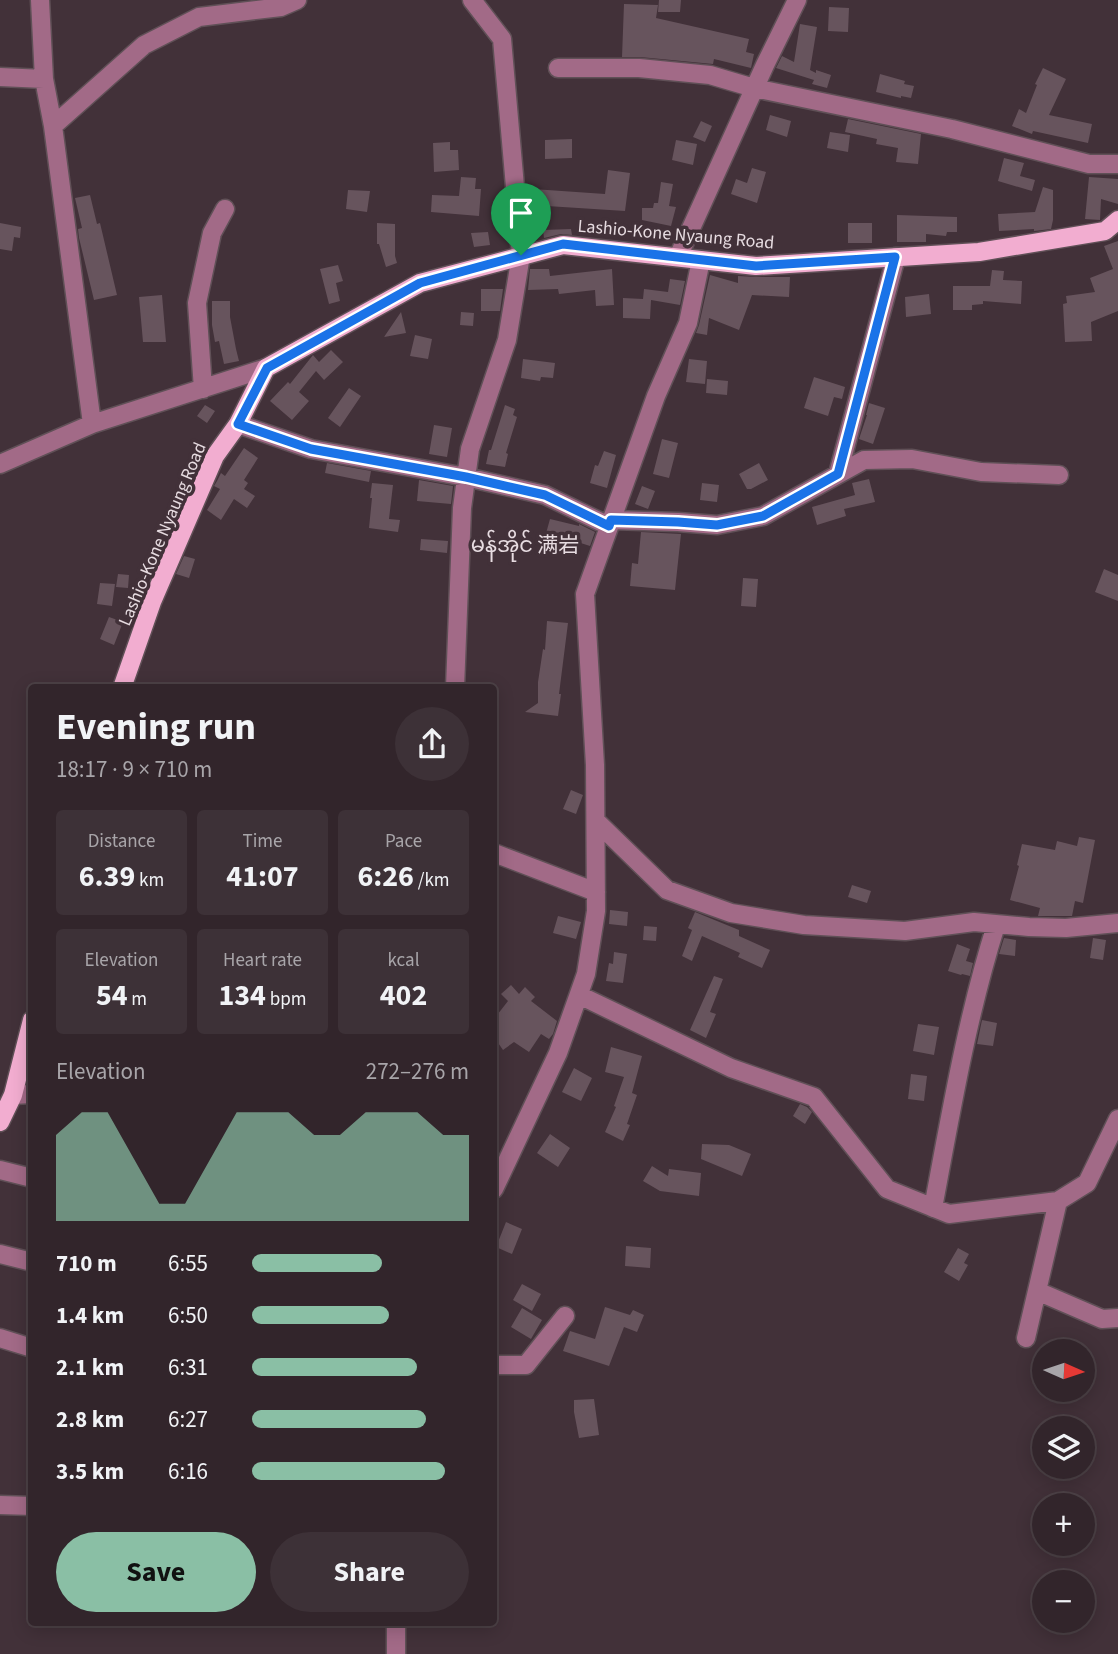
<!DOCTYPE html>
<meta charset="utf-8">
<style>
:root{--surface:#32252b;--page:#3d3137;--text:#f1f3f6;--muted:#a8a5a9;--line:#4d4247;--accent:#8abfa5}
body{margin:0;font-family:"Source Sans 3","Noto Sans SC","Noto Sans Myanmar",sans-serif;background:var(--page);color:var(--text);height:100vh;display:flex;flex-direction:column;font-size:26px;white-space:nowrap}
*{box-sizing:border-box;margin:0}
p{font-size:23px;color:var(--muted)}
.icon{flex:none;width:38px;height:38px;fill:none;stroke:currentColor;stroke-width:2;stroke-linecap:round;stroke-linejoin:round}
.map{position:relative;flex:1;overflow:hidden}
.details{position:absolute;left:28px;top:684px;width:469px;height:942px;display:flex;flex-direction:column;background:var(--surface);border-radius:7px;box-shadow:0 4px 18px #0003,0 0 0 2px var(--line)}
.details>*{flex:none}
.needle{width:46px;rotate:93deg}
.buttons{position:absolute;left:1032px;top:1339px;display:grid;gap:14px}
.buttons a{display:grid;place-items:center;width:63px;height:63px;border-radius:50%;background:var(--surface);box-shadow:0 4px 18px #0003,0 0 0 2px var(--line);font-size:35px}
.pin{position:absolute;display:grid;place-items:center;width:60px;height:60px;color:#fff;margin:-72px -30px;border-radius:50% 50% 50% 0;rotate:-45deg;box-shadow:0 0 7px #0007}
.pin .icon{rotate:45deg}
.round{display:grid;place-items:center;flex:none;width:74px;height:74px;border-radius:37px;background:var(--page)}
.head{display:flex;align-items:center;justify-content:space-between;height:119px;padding:0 28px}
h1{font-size:38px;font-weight:700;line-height:52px}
.stats{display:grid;grid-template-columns:repeat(3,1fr);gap:10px;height:119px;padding:7px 28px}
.stats div{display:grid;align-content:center;border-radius:7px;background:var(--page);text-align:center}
.stats b{font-size:30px;font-weight:700}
.stats small{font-size:19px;font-weight:400}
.stats p{font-size:19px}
.chart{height:196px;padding:14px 28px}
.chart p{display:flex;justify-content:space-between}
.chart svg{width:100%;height:126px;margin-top:7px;fill:var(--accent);opacity:.7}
.action{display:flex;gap:14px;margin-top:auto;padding:14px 28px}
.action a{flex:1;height:80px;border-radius:42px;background:var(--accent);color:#111;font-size:28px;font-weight:700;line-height:80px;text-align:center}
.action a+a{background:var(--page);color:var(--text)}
ul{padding:0 28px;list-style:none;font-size:23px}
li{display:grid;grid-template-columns:112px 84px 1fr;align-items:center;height:52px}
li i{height:18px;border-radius:9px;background:var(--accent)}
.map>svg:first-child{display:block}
.building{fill:#67545d}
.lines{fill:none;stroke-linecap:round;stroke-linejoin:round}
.minor-casing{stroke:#605057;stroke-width:21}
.major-casing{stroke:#605057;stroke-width:21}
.minor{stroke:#a26a87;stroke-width:18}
.major{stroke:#f2add0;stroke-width:18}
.route-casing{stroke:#fff;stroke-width:14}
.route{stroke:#1a73e8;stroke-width:9}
.labels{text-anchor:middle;stroke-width:7;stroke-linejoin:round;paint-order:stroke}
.street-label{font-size:18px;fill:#e7dce1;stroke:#423139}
.quarter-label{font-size:21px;fill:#e7dce1;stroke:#423139}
</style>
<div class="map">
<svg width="1118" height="1654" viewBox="0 0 1118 1654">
<rect width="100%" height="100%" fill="#423139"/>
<path class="building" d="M 659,0 L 681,0 L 680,12 L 658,12 Z
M 624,4 L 658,5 L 656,18 L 749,39 L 746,52 L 754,54 L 751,68 L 714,59 L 713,64 L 640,57 L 622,57 Z
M 829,7 L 849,8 L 848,32 L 828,31 Z
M 800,24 L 817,27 L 810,70 L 816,73 L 816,70 L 831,75 L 827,88 L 812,84 L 814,80 L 776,68 L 782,56 L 794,62 Z
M 1043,68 L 1066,79 L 1049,115 L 1092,124 L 1088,143 L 1033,131 L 1032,134 L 1012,126 L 1019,109 L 1026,113 L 1037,85 L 1035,84 Z
M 880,74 L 905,81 L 904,84 L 914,86 L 911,98 L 901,96 L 901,98 L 876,92 Z
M 770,115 L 791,121 L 787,137 L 766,130 Z
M 848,119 L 921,134 L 918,164 L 896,162 L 898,148 L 876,144 L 877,139 L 845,132 Z
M 701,121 L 712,126 L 705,142 L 693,137 Z
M 830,132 L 850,135 L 848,152 L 827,148 Z
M 572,139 L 572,158 L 545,159 L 545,140 Z
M 676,140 L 697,144 L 693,165 L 672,160 Z
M 450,142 L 450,150 L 458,150 L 459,170 L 434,172 L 433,143 Z
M 1004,158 L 1024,163 L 1020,176 L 1035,180 L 1032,191 L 998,181 Z
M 752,168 L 766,172 L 757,203 L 731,194 L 736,179 L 747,183 Z
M 608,170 L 630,173 L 625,211 L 547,206 L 547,213 L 533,213 L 533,189 L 605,194 Z
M 461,177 L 476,178 L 475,189 L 481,189 L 479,216 L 431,212 L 432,195 L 459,196 Z
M 1089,177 L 1118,179 L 1118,204 L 1101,199 L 1100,220 L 1085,219 Z
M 661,182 L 673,184 L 669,206 L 676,207 L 671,226 L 642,220 L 642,208 L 653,208 L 654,203 L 658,203 Z
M 1043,187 L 1053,190 L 1053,220 L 1051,229 L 1034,231 L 1034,229 L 999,231 L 998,214 L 1035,212 Z
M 348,190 L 370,191 L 367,212 L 346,209 Z
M 90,195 L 97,224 L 100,223 L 117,295 L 94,300 L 79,238 L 78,229 L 82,228 L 75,198 Z
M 897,215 L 957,217 L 957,232 L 947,232 L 946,236 L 926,234 L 926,242 L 897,242 Z
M 0,223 L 21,227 L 20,238 L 14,237 L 12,251 L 0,249 Z
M 377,223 L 395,224 L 395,256 L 397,263 L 386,267 L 379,244 L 377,244 Z
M 848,223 L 872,223 L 872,243 L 848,243 Z
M 571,229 L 572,235 L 561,234 L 544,238 L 543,230 Z
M 488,232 L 490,245 L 474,247 L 471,233 Z
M 1118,241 L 1118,311 L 1091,322 L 1092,341 L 1065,342 L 1063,304 L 1067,303 L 1066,296 L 1095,292 L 1090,278 L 1113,269 L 1104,246 Z
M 338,265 L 343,281 L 336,283 L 340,301 L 329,304 L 320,269 Z
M 530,269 L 549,269 L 550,276 L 612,269 L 614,305 L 596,306 L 595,290 L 559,294 L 558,289 L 528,290 Z
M 992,270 L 1004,271 L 1003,280 L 1022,281 L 1021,304 L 983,301 L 983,304 L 972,305 L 972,310 L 953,310 L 953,286 L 990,286 Z
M 710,275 L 738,283 L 738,276 L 755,277 L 790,277 L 789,297 L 752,295 L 739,330 L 709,318 L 707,335 L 696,333 L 699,325 Z
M 670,279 L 685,281 L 680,305 L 651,300 L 650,319 L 623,318 L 623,298 L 643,299 L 644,289 L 668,292 Z
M 481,289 L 503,289 L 500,311 L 481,311 Z
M 929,294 L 931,314 L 906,317 L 905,297 Z
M 162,295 L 166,342 L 143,342 L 139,297 Z
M 212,301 L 230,301 L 230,317 L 236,349 L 239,361 L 224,364 L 219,341 L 215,342 L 212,325 Z
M 401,312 L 406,333 L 384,337 Z
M 461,312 L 474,313 L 473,326 L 460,325 Z
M 415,335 L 432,339 L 428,359 L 410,356 Z
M 331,350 L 343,362 L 324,380 L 316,371 L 299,392 L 309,401 L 292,420 L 270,401 L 288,382 L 290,384 L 313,355 L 319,362 Z
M 523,359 L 555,363 L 553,378 L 541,377 L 540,381 L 521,378 Z
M 689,359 L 707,361 L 705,384 L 686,382 Z
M 814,377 L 845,387 L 842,399 L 834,397 L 828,416 L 804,408 Z
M 707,379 L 728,381 L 727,395 L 706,393 Z
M 349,388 L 361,396 L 340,427 L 328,418 Z
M 869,403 L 885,408 L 873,444 L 859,439 L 867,415 L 866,415 Z
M 205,405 L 215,411 L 207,423 L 197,416 Z
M 505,405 L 515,409 L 513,415 L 517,417 L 506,453 L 508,454 L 505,467 L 486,464 L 489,450 L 491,450 Z
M 434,425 L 452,428 L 447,457 L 429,454 Z
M 662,439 L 678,443 L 669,478 L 653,474 Z
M 244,448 L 258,458 L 244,480 L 248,483 L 244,489 L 255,496 L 247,508 L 234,499 L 221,520 L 207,510 L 220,489 L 214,486 L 217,481 L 221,473 L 225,476 Z
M 604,451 L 616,455 L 607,488 L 590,483 L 595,465 L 598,466 Z
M 327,463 L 371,471 L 369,482 L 325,473 Z
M 759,463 L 768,480 L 751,489 L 747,489 L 739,474 Z
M 869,479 L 875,502 L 844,509 L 846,516 L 817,525 L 812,507 L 855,495 L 852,483 Z
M 419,480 L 453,486 L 451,504 L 417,501 Z
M 372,483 L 393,485 L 389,519 L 400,520 L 398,532 L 369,528 L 372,498 L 370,498 Z
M 702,483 L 719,485 L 717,502 L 700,500 Z
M 642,486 L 655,491 L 648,509 L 635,504 Z
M 550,519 L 579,526 L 579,524 L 595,532 L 590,546 L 562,537 L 561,541 L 545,537 Z
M 641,532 L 681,534 L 675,590 L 630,586 L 632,563 L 638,564 Z
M 421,539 L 448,541 L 447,553 L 420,550 Z
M 184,556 L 195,559 L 189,578 L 176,574 Z
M 1104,569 L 1118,575 L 1118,601 L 1095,592 Z
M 118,574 L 129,575 L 128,588 L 116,587 Z
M 743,578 L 758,579 L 756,607 L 741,606 Z
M 100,583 L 115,584 L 112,606 L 97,604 Z
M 109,617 L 123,622 L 114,645 L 100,639 Z
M 547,621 L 568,623 L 559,694 L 561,694 L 558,716 L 525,712 L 538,703 L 538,682 L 543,649 L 545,650 Z
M 571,790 L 583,795 L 576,814 L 563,809 Z
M 1079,837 L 1095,840 L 1083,903 L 1075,901 L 1072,916 L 1038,916 L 1040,908 L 1010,900 L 1019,866 L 1017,865 L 1022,844 L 1055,850 L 1057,841 L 1077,846 Z
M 852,885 L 871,891 L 867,903 L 848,897 Z
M 610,910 L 628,912 L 627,926 L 609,924 Z
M 695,912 L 739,930 L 739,936 L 770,950 L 762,968 L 738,957 L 740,953 L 702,936 L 692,961 L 682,956 L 692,930 L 688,928 Z
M 558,916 L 581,922 L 576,939 L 553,933 Z
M 644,926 L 657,927 L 656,941 L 643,940 Z
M 1004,938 L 1016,940 L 1015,956 L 999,954 Z
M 1093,938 L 1106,940 L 1103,960 L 1090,958 Z
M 957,944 L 970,949 L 966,961 L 973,963 L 970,976 L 962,974 L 961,975 L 948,971 Z
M 614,952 L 627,954 L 623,983 L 606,981 L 609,963 L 613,964 Z
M 714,976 L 723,979 L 710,1012 L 716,1014 L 706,1038 L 690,1030 Z
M 511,985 L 519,994 L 525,987 L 535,997 L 531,1001 L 557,1021 L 553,1034 L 549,1039 L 541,1034 L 529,1052 L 514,1042 L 503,1050 L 494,1037 L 494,1019 L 508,1001 L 501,994 Z
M 982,1020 L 997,1023 L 993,1046 L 977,1044 Z
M 918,1024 L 939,1027 L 934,1055 L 913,1051 Z
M 611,1047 L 642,1056 L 632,1093 L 637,1095 L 627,1124 L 630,1125 L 623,1141 L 605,1132 L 616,1107 L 614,1106 L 624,1077 L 605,1072 Z
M 574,1068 L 592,1078 L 581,1101 L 562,1092 Z
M 911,1074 L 927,1076 L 924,1101 L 908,1099 Z
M 800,1104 L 807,1107 L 812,1112 L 805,1124 L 793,1116 Z
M 550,1134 L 570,1148 L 558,1167 L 537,1153 Z
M 702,1144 L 729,1145 L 751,1154 L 742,1176 L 701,1159 Z
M 652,1166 L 668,1176 L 669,1169 L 701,1173 L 699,1196 L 660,1191 L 643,1181 Z
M 506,1222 L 522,1229 L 512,1254 L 496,1247 Z
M 626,1246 L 651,1248 L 650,1268 L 625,1266 Z
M 958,1248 L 969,1254 L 964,1263 L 968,1265 L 959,1281 L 944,1272 Z
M 522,1284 L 541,1294 L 532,1311 L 513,1300 Z
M 605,1307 L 630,1315 L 633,1310 L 644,1315 L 637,1332 L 624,1327 L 609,1366 L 563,1351 L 570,1331 L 595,1339 Z
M 522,1308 L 542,1320 L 531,1339 L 511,1327 Z
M 594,1399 L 599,1435 L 579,1438 L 574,1412 L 574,1400 Z"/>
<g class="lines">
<g class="minor-casing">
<path id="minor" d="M 40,0 L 44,79 L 53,126 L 92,424
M 558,68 L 639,68 L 710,75 L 754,88 L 952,129 L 1089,164 L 1118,164
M 0,77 L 44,79
M 53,126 L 144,45 L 199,17 L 281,7 L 297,0
M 678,257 L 765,65 L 797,0
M 203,389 L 197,303 L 212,233 L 225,209
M 238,424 L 311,449 L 466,477 L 545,495 L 609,526
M 0,464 L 92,424 L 266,368
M 838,474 L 896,257
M 611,520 L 678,522 L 717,525 L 763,516 L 864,460 L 912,459 L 981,472 L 1059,475
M 455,688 L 462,508 L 470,449 L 507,340 L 521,255 L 502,39 L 472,0
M 596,821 L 667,890 L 731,913 L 804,925 L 905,931 L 974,922 L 1029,927 L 1066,928 L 1118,923
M 494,853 L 596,892
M 579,995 L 731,1068 L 814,1097 L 887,1189 L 949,1214 L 1058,1201
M 13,1095 L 32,1094
M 0,1170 L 32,1178
M 494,1189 L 558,1053 L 586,974 L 596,911 L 595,765 L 585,594 L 656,396 L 688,323 L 701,260
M 933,1208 C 951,1112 967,1017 996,925
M 0,1254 L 32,1262
M 1037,1291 L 1102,1319 L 1118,1318
M 0,1338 L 32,1348
M 1026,1338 L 1058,1201 L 1087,1183 L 1118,1119
M 494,1365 L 526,1365 L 565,1316
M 0,1505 L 32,1506
M 396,1654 L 396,1622"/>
</g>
<g class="major-casing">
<path id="major" d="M 122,688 L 152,602 L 215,456 L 238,424 L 266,368 L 420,283 L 563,245 L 756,266 L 979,252 L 1105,231 L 1118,220
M 0,1122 L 13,1095 L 32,1020"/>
</g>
<use href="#minor" class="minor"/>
<use href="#major" class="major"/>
</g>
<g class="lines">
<g class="route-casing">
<path id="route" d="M 563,244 L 756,266 L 895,257 L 838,474 L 763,516 L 717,525 L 678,522 L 611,520 L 609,526 L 545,495 L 466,477 L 311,449 L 238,424 L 267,368 L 420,283 Z"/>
</g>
<use href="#route" class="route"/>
</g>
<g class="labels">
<g class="street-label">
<text transform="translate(676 234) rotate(5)" y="6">Lashio-Kone Nyaung Road</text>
<text transform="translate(162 534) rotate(-67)" y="6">Lashio-Kone Nyaung Road</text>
</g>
<g class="quarter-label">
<text x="525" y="552">မန်အိုင် 满岩</text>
</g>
</g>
</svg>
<div class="buttons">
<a><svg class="needle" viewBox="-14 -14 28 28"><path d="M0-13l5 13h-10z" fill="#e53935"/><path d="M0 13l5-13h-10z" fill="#a8a5a9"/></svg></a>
<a><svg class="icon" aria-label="layers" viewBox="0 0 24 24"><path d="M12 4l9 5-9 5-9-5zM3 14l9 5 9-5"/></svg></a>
<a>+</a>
<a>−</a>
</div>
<div class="pin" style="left:521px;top:255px;background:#1e9e55"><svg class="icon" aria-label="arrive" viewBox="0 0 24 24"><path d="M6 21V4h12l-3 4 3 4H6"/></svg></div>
<section class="details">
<div class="head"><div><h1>Evening run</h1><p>18:17 · 9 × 710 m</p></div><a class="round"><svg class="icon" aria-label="share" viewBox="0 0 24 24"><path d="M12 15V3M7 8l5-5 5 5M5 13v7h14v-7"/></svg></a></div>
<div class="stats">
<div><p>Distance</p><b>6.39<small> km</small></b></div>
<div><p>Time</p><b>41:07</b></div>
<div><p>Pace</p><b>6:26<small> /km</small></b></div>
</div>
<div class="stats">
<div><p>Elevation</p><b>54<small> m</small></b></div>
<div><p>Heart rate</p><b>134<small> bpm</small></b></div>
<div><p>kcal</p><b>402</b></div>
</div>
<div class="chart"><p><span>Elevation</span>272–276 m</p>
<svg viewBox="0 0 160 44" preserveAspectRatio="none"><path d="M0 44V14L10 6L20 6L30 22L40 38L50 38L60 22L70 6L80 6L90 6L100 14L110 14L120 6L130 6L140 6L150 14L160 14V44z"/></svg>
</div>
<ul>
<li><b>710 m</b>6:55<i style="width:60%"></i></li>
<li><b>1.4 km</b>6:50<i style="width:63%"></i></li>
<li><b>2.1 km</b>6:31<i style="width:76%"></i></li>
<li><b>2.8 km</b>6:27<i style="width:80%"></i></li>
<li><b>3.5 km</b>6:16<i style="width:89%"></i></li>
</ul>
<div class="action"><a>Save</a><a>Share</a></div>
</section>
</div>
